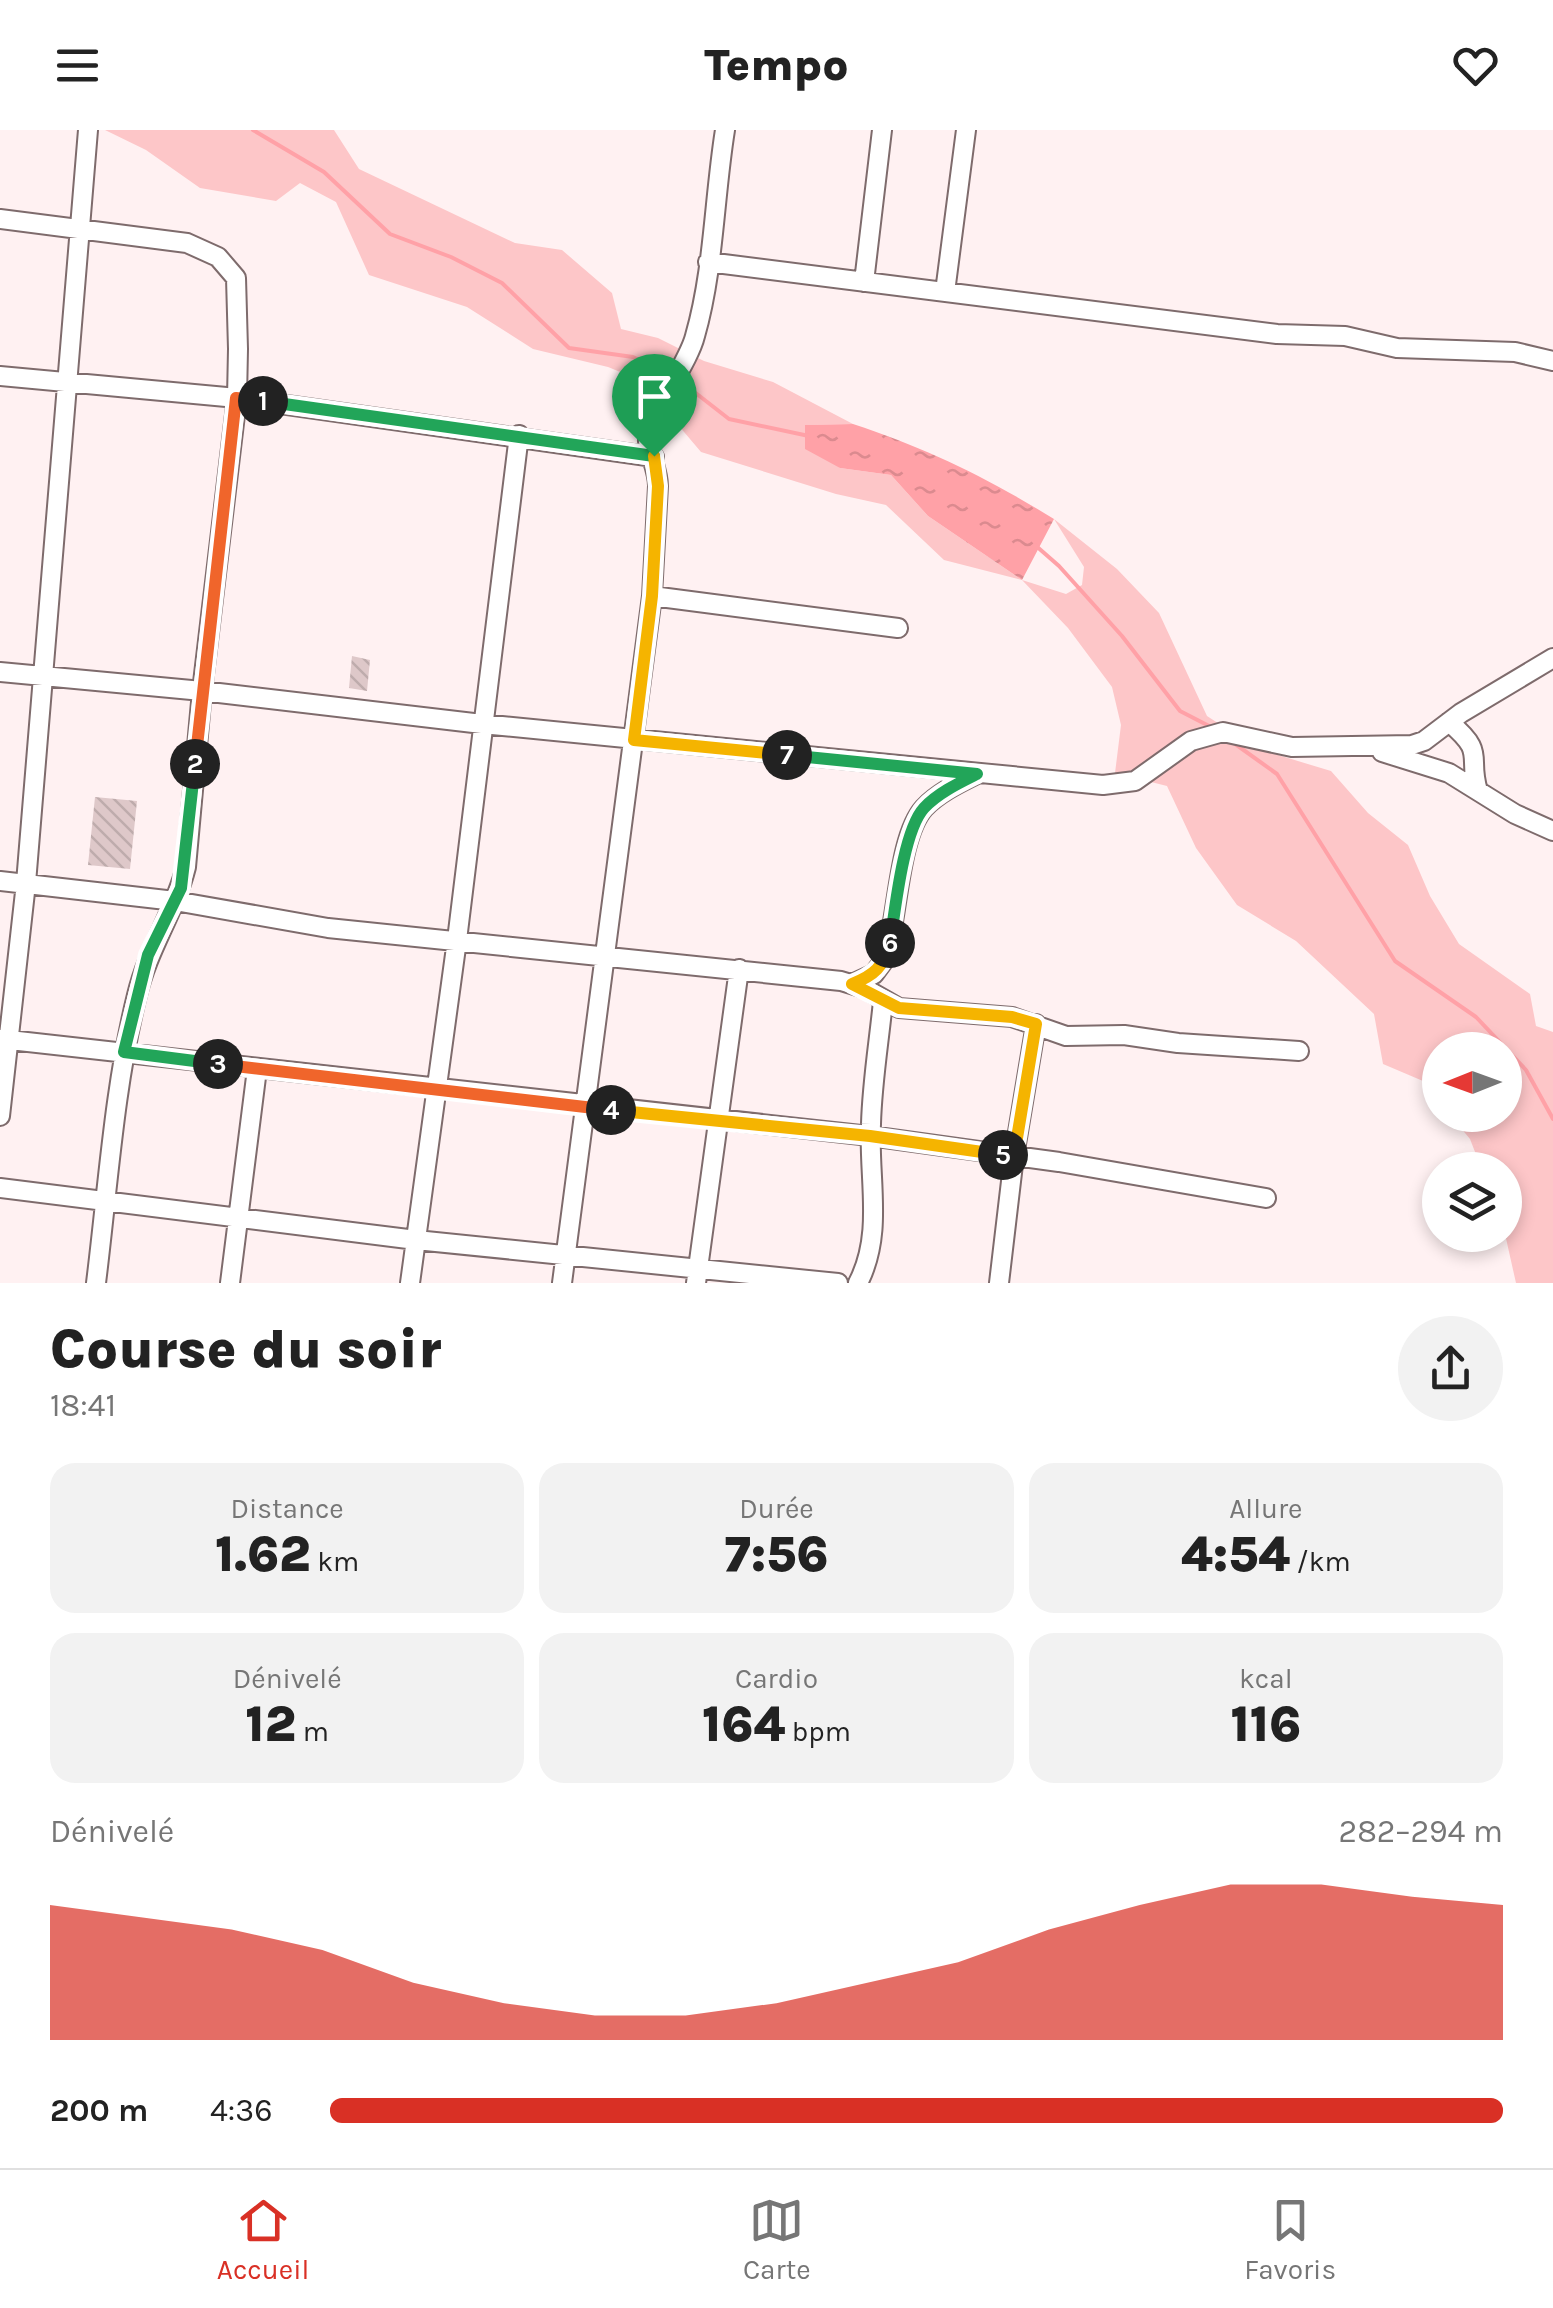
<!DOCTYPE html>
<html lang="fr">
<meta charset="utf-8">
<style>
:root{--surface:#fff;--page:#f2f2f2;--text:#222;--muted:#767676;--line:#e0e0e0;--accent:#d93025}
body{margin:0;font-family:Karla,sans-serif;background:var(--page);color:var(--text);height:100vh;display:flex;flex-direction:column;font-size:38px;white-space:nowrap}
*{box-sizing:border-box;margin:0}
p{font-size:32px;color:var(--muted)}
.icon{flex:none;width:55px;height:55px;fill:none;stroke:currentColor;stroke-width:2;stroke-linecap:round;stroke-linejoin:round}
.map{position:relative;height:1153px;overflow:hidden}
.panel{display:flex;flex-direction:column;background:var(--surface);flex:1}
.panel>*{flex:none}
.needle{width:65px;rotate:269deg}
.controls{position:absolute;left:1422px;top:902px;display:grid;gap:20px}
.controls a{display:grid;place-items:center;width:100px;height:100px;border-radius:50%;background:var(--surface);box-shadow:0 5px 15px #0003;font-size:50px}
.pin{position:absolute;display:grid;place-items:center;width:85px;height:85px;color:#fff;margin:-102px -42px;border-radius:50% 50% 50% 0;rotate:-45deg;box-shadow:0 0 10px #0007}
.pin .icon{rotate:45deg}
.km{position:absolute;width:50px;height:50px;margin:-25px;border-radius:50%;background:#222;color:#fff;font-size:28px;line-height:50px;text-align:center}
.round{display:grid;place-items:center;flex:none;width:105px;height:105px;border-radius:52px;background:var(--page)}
.overview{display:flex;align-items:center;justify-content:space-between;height:170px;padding:0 50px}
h1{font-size:55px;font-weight:800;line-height:75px}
.stats{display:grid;grid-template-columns:repeat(3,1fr);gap:15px;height:170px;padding:10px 50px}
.stats div{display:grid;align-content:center;border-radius:25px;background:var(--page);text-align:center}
.stats b{font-size:50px;font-weight:800}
.stats small{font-size:28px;font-weight:400}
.stats p{font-size:28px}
.chart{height:280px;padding:20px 50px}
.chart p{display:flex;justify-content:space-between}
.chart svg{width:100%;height:180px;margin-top:10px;fill:var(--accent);opacity:.7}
ul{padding:0 50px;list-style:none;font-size:32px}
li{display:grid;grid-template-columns:160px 120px 1fr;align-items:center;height:75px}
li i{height:25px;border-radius:12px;background:var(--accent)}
header{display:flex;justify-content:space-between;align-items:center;height:130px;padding:0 50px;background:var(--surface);font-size:45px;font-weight:800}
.menu{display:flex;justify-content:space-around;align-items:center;height:140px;border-top:2px solid var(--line);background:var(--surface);font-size:28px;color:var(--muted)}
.menu a{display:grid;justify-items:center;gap:5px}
.menu .selected{color:var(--accent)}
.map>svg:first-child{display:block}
.grass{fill:#fdc6c8}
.water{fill:url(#water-ripples)}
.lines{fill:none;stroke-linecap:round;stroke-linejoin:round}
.stream{stroke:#ffa1a7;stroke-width:4}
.building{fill:url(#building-back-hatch)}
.minor-casing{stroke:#7e6b6c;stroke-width:22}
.minor{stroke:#fff;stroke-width:18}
.split-1-casing{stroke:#fff;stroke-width:20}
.split-2-casing{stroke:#fff;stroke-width:20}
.split-3-casing{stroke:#fff;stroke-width:20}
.split-4-casing{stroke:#fff;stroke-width:20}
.split-5-casing{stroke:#fff;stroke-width:20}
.split-6-casing{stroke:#fff;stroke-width:20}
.split-7-casing{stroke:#fff;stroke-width:20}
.split-8-casing{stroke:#fff;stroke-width:20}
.split-1{stroke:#22a559;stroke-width:12}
.split-2{stroke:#f0652b;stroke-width:12}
.split-3{stroke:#22a559;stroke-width:12}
.split-4{stroke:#f0652b;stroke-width:12}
.split-5{stroke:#f5b400;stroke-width:12}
.split-6{stroke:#f5b400;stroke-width:12}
.split-7{stroke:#22a559;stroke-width:12}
.split-8{stroke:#f5b400;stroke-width:12}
</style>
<header><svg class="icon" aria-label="menu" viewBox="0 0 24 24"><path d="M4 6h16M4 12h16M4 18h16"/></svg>Tempo<svg class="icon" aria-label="heart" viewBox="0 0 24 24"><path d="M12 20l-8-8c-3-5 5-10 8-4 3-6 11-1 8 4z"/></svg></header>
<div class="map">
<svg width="1553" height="1153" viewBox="0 0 1553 1153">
<defs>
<pattern id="water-ripples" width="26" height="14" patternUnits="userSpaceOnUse" patternTransform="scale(2.5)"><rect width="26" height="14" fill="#ffa1a7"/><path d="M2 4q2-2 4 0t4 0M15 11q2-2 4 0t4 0" fill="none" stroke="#db8a8f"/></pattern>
<pattern id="building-back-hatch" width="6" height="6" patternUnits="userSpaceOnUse" patternTransform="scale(2.5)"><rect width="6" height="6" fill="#dec8c9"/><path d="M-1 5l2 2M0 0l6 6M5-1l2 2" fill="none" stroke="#beacac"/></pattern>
</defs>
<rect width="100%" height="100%" fill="#fff1f2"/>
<path class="grass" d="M 105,0 L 334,0 L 359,39 L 515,113 L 562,120 L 612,163 L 621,199 L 658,208 L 704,231 L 773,252 L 853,294 L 806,295 L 840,338 L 891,345 L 928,386 L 1022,450 L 1066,464 L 1082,455 L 1084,437 L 1054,389 L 1117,439 L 1159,483 L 1207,586 L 1258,619 L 1331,641 L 1368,683 L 1408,715 L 1430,766 L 1459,814 L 1530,864 L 1536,896 L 1553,902 L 1553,1153 L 1516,1153 L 1505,1104 L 1505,1040 L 1482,1040 L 1470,1009 L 1450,985 L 1505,985 L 1505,920 L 1440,920 L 1440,972 L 1423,951 L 1383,934 L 1374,884 L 1296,811 L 1237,775 L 1196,718 L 1167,656 L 1115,643 L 1121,595 L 1112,557 L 1068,498 L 1022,450 L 944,430 L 886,375 L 836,364 L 701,322 L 640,250 L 608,237 L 533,219 L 467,177 L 369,145 L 336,72 L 300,53 L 276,71 L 200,58 L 146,20 Z"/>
<path class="water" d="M 853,294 C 928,319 986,347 1054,389 L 1022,450 L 928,386 L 891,345 L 840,338 L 805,319 L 805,295 Z"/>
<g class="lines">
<path class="stream" d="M 253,0 L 324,42 L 390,104 L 451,127 L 502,153 L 569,218 L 633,227 L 671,246
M 679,250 L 729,289 L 809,306
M 1035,415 L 1059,436 L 1122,506 L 1180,581 L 1211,597
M 1231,611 L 1277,644 L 1395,831 L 1476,887 L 1526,940 L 1553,989"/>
</g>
<path class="building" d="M 352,526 L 370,530 L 367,561 L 349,558 Z
M 95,667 L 137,671 L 130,739 L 88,735 Z"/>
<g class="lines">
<g class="minor-casing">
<path id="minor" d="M 0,89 L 187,113 L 218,127 L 236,148 L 238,219 L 237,268 L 202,561 L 186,737 C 175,781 148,819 137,865 C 114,958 108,1057 96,1153
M 708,132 L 1277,204 L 1345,206 L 1397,218 L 1515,222 L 1553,231
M 864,152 L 882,0
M 945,162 L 966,0
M 0,246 L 237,268 L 654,327
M 652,466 L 898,498
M 0,542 L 202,561 L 482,594 L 1103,655 L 1135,651 L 1191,611 L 1223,602 L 1292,617 L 1412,615 L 1424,611 L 1461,583 L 1553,528
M 1449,592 C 1487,624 1467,625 1478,661 L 1515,684 L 1553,701
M 1382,622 L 1449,643 L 1478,661
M 0,751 L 175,771 L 328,798 L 841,851 L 864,858 L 899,878 L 1012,887 L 1066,906 L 1124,905 L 1178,913 L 1299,921
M 852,854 L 874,844 L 885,829 C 898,789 898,707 924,678 C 938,663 959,653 977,644
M 0,909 L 870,1006 L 1059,1032 L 1266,1068
M 0,986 L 26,753 L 88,0
M 0,1058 L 416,1110 L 838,1153
M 230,1153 L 257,939
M 410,1153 L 457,810 L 519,305
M 562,1153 L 652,466 L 658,356 C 658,340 650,327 648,311 C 646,288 688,235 695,206 C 714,140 714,68 725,0
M 696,1153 L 739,839
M 858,1153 C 884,1103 868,1048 871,994 C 872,953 879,912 883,871
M 999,1153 L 1014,1026 L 1036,894"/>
</g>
<use href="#minor" class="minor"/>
</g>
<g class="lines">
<g class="split-1-casing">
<path id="split-1" d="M 263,271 L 654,326"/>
</g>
<g class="split-2-casing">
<path id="split-2" d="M 195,634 L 236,268 L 263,271"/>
</g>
<g class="split-3-casing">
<path id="split-3" d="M 195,634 L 181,758 L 148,825 L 124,922 L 218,934"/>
</g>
<g class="split-4-casing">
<path id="split-4" d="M 218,934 L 611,980"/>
</g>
<g class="split-5-casing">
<path id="split-5" d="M 611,980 L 870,1006 L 1003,1025"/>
</g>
<g class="split-6-casing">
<path id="split-6" d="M 890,813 C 883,837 875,845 852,854 L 899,878 L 1012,887 L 1036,894 L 1014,1026 L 1003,1025"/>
</g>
<g class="split-7-casing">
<path id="split-7" d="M 787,625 L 977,644 C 959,653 938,663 924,678 C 903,701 895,781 890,813"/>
</g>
<g class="split-8-casing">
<path id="split-8" d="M 654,326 L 658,356 L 652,466 L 634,610 L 787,625"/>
</g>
<use href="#split-1" class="split-1"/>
<use href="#split-2" class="split-2"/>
<use href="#split-3" class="split-3"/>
<use href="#split-4" class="split-4"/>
<use href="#split-5" class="split-5"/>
<use href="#split-6" class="split-6"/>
<use href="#split-7" class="split-7"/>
<use href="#split-8" class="split-8"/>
</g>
</svg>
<div class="controls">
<a><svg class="needle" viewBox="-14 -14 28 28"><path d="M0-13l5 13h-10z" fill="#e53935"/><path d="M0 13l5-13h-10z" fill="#767676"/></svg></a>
<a><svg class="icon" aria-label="layers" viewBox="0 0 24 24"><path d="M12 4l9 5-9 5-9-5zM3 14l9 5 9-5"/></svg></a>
</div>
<div class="pin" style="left:654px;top:326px;background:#1e9e55"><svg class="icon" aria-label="arrive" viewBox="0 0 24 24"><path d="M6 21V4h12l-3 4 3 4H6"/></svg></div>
<b class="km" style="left:263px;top:271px">1</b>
<b class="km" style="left:195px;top:634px">2</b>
<b class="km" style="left:218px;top:934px">3</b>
<b class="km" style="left:611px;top:980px">4</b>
<b class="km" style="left:1003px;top:1025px">5</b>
<b class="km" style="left:890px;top:813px">6</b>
<b class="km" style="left:787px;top:625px">7</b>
</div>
<section class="panel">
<div class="overview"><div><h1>Course du soir</h1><p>18:41</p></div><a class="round"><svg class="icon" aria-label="share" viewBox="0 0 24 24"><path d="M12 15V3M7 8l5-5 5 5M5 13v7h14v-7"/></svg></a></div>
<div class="stats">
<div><p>Distance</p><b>1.62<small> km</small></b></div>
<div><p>Durée</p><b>7:56</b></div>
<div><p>Allure</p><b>4:54<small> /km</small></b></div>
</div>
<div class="stats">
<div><p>Dénivelé</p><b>12<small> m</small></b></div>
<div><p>Cardio</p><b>164<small> bpm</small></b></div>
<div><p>kcal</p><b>116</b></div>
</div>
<div class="chart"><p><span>Dénivelé</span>282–294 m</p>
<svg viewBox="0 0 160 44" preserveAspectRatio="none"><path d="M0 44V11L10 14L20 17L30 22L40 30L50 35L60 38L70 38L80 35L90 30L100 25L110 17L120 11L130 6L140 6L150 9L160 11V44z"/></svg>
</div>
<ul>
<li><b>200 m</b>4:36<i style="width:100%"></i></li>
</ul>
</section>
<nav class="menu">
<a class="selected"><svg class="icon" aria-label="home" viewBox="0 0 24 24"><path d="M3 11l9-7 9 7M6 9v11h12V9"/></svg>Accueil</a>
<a><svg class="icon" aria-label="map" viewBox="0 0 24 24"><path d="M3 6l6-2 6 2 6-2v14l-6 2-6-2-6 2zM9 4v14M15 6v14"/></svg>Carte</a>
<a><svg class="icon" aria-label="saved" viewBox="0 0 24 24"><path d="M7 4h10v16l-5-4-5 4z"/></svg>Favoris</a>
</nav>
